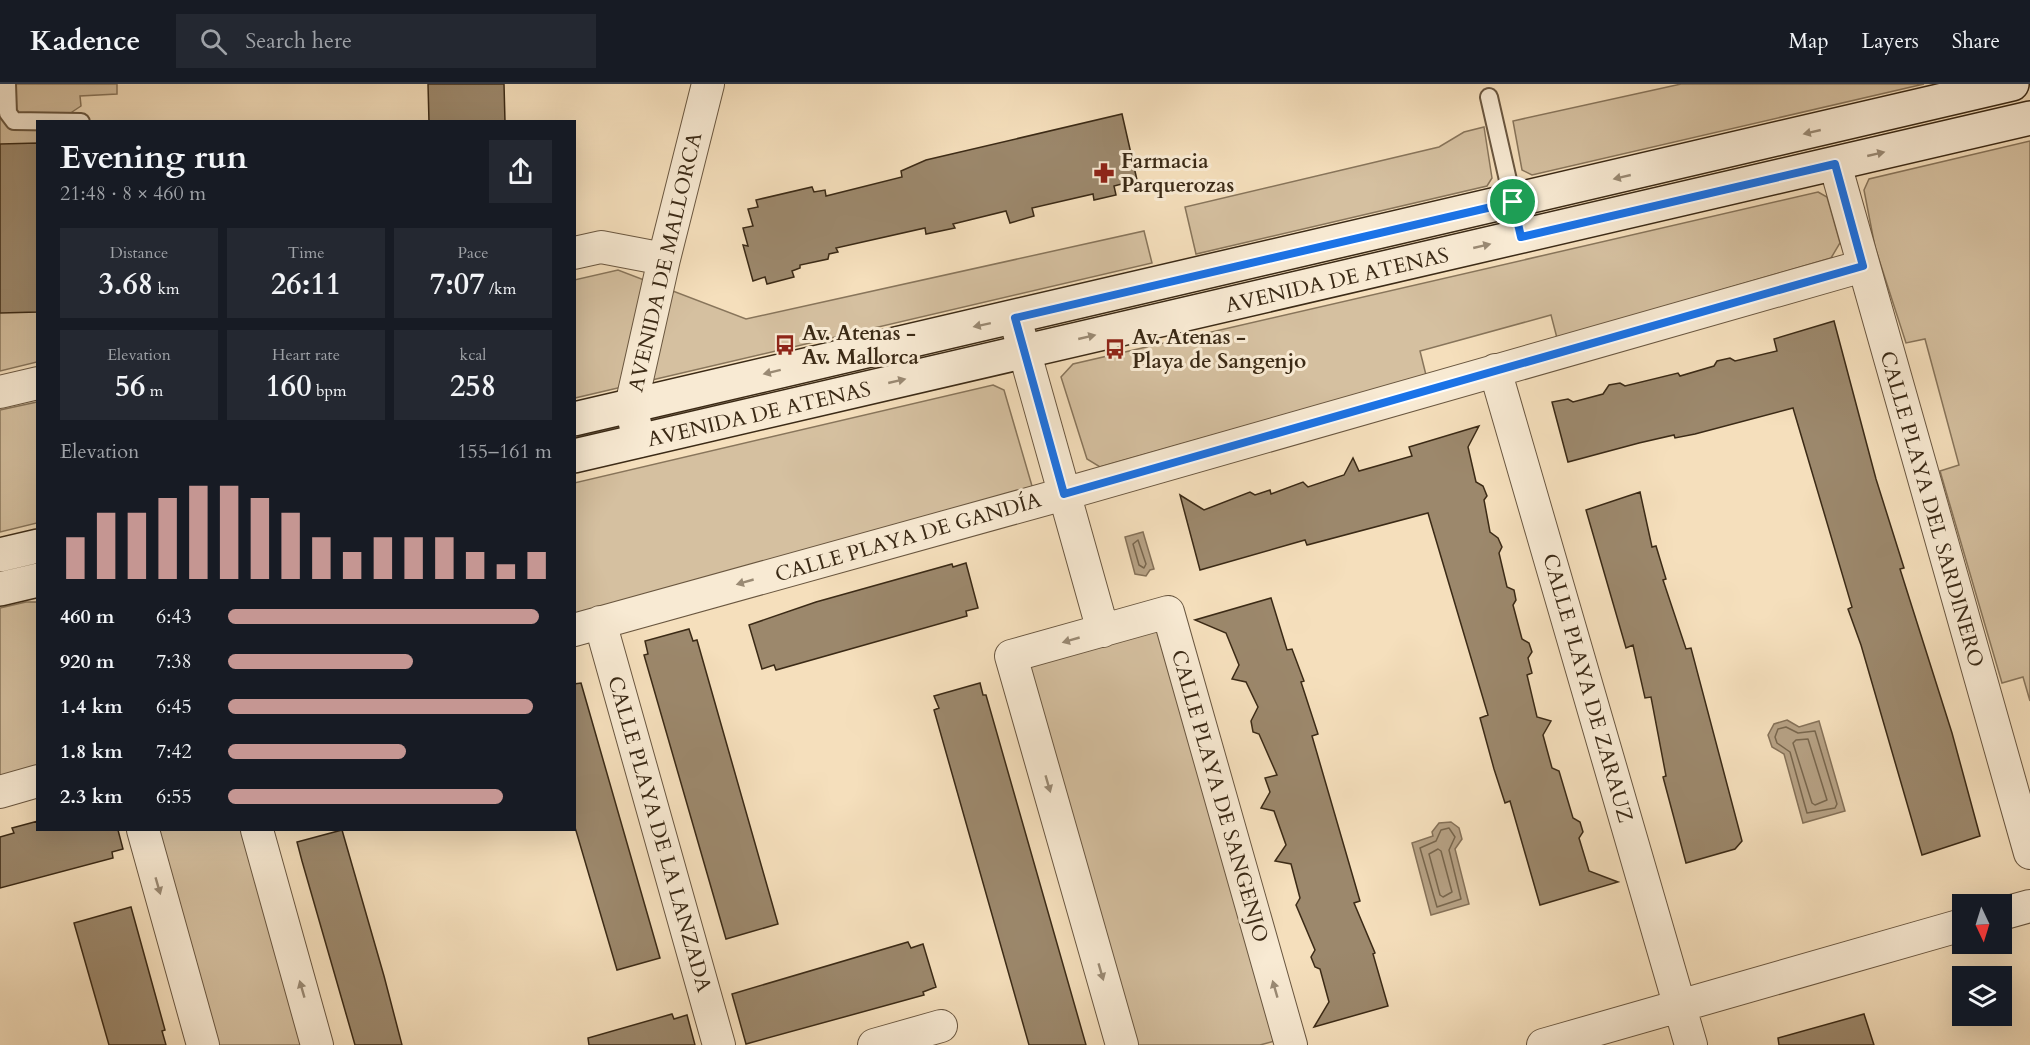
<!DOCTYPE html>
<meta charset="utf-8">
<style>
:root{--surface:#171b24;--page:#242831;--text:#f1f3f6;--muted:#9ea1a6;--line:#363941;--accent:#c59692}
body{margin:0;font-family:Cardo,serif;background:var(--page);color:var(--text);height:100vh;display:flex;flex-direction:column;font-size:22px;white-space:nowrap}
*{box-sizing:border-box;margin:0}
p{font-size:20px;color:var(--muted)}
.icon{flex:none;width:33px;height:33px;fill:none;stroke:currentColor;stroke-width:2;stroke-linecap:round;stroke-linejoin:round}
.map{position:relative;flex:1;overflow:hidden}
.details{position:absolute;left:36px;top:36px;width:540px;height:711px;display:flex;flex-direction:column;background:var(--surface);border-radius:0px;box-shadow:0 6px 24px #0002}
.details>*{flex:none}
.needle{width:39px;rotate:176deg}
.fabs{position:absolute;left:1952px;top:810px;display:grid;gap:12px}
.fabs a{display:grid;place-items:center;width:60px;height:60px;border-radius:0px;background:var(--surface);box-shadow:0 6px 24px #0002;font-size:30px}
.pin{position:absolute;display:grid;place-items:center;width:51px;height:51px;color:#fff;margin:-26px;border:3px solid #fff;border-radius:50%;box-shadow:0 2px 6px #0007}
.round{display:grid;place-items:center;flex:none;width:63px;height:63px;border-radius:0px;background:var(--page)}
.summary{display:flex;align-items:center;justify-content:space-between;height:102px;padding:0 24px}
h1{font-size:33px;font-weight:700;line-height:45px}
.stats{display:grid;grid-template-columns:repeat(3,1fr);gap:9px;height:102px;padding:6px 24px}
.stats div{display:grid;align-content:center;border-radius:0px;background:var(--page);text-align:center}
.stats b{font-size:30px;font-weight:700}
.stats small{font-size:16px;font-weight:400}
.stats p{font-size:16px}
.chart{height:168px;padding:12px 24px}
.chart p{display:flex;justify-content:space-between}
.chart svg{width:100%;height:108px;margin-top:6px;stroke:var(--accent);stroke-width:6}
ul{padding:0 24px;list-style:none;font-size:20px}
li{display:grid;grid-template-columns:96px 72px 1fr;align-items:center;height:45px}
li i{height:15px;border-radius:8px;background:var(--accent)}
header{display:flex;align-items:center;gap:36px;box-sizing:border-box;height:84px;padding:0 30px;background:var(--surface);border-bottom:2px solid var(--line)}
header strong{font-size:28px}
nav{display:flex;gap:33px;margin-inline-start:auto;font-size:21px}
.search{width:420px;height:54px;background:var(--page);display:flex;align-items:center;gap:15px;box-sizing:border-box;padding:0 21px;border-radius:0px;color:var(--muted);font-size:22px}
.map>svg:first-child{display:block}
.green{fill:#d5c0a0;stroke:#88755b;stroke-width:1.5}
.water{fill:#b6a184;stroke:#857158;stroke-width:1.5}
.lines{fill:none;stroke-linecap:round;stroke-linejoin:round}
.shore{stroke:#78664d;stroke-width:1.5}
.building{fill:#9c886c;stroke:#3b2a16;stroke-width:1.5}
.service-casing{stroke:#6a5740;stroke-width:20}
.minor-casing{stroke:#6a5740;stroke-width:34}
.secondary-casing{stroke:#3b2a16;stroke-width:36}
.service{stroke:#f8ead3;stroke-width:16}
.minor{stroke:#f8ead3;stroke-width:32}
.secondary{stroke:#f8ead3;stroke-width:33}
.oneway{fill:#9a8a74}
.route-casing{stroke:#fff;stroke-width:12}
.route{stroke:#1a73e8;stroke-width:8}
.labels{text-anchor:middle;stroke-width:6;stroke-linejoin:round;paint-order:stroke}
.poi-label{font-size:21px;font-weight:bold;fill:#3b2a16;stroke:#f8ead3;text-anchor:start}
.street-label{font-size:21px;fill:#3b2a16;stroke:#f8ead3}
</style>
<header>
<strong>Kadence</strong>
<div class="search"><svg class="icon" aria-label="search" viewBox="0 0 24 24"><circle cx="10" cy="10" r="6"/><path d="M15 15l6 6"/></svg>Search here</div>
<nav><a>Map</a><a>Layers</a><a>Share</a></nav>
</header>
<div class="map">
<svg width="2030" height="961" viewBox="0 0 2030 961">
<rect width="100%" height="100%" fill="#f5dfbc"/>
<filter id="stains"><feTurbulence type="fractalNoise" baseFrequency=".00333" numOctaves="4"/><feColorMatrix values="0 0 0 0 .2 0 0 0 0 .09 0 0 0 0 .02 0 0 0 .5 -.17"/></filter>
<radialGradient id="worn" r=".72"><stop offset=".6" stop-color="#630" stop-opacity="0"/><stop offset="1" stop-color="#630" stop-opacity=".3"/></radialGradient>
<path class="green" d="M 0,0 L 117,0 L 117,10 L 80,12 L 81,22 L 72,28 L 73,37 L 38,38 L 37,278 L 0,287 Z
M 1681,0 L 1924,0 L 1532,91 L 1522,86 L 1513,37 Z
M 1484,43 L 1492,94 L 1487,102 L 1196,170 L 1185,123 L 1439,63 L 1464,48 Z
M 2030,57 L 2030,617 L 2023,593 L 2002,599 L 1940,387 L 1959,381 L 1925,255 L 1906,259 L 1875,163 L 1864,106 L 1869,95 Z
M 1818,108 L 1827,113 L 1840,159 L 1831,174 L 1557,254 L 1551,231 L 1420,267 L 1426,291 L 1100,383 L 1087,375 L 1061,293 L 1073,280 Z
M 1144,147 L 1152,179 L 575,314 L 574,196 L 618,186 L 746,235 Z
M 993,301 L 1004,306 L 1032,402 L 1029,407 L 575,535 L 574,399 Z
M 37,318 L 37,439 L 0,448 L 0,326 Z
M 26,518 L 37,518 L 37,686 L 0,697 L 0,524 Z
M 1158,545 L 1275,957 L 1260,961 L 1137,961 L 1028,581 Z
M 157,746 L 244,746 L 305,961 L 215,961 Z"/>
<path class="water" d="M 1143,448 L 1154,485 L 1150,486 L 1146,492 L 1135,490 L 1125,453 Z
M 1787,636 L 1799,643 L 1819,637 L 1845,727 L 1803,739 L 1784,670 L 1772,663 L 1768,651 L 1774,640 Z
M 1451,738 L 1459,744 L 1462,755 L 1455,765 L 1469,820 L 1431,831 L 1412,759 L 1433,752 L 1432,748 L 1439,739 Z"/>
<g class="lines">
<path class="shore" d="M 1138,456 L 1146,480 L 1144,484 L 1139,481 L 1133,460 Z
M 1786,643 L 1798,649 L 1815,647 L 1837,720 L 1835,724 L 1807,729 L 1790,668 L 1777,659 L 1775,653 L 1778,645 Z
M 1808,655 L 1827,716 L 1815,721 L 1812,719 L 1793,659 L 1796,656 Z
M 1449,744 L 1455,753 L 1449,766 L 1461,815 L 1437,823 L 1420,764 L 1436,757 L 1441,746 Z
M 1438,765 L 1441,767 L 1452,808 L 1443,813 L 1440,811 L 1429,770 Z"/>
</g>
<path class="building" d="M 428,0 L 504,0 L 505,38 L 429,38 Z
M 1122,30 L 1137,96 L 1114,102 L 1116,111 L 1094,116 L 1093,110 L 1032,124 L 1034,132 L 1010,139 L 1006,127 L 953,140 L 955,144 L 926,150 L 925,144 L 836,164 L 838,168 L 829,170 L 828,175 L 800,181 L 800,184 L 792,187 L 794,193 L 767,200 L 765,193 L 753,197 L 743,161 L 748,162 L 743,144 L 753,142 L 748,125 L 758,123 L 756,116 L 812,103 L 814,108 L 825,106 L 826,112 L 902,93 L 901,87 L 926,76 Z
M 38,59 L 38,228 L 0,229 L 0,60 Z
M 1834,237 L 1876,395 L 1904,484 L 1900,485 L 1952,649 L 1980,752 L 1922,771 L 1861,561 L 1848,525 L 1852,523 L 1793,324 L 1695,350 L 1675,354 L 1674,351 L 1639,359 L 1568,378 L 1552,318 L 1568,315 L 1573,318 L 1603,310 L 1609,301 L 1620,299 L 1625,302 L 1678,289 L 1680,292 L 1714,282 L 1717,277 L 1730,274 L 1735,277 L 1777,267 L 1774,255 Z
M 1479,342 L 1468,363 L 1476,398 L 1483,402 L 1487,412 L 1484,416 L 1490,448 L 1498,454 L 1502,463 L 1499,469 L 1507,503 L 1514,506 L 1516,516 L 1513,521 L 1522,555 L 1529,559 L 1532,568 L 1528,574 L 1532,589 L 1527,591 L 1537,633 L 1551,637 L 1543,651 L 1552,684 L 1559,687 L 1573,734 L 1580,738 L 1583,748 L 1579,754 L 1589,787 L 1618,798 L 1540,821 L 1510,717 L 1505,719 L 1494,685 L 1480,634 L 1488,631 L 1428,429 L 1307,461 L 1305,456 L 1200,486 L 1180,411 L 1204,426 L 1250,408 L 1255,411 L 1270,406 L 1271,410 L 1303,398 L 1308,403 L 1344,391 L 1353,374 L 1359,387 L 1412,372 L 1409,363 Z
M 1640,408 L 1652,463 L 1656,462 L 1666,495 L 1663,496 L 1686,565 L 1691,564 L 1742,757 L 1735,765 L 1686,779 L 1663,693 L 1666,692 L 1651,613 L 1645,614 L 1633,561 L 1626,564 L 1586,426 Z
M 966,479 L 978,524 L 966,527 L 967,532 L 776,586 L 774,581 L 762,585 L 749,541 L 816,518 L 952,480 L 953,483 Z
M 1271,514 L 1287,566 L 1292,565 L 1304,597 L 1301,598 L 1318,650 L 1312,652 L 1360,817 L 1354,819 L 1375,869 L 1373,870 L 1388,922 L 1314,943 L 1329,918 L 1320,885 L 1315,883 L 1311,873 L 1315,866 L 1296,821 L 1300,814 L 1291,780 L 1275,777 L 1286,761 L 1274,727 L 1261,724 L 1270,708 L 1265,694 L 1277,691 L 1259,650 L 1253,648 L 1251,637 L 1258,623 L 1246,598 L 1232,595 L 1239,581 L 1226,549 L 1195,536 Z
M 689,545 L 693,557 L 697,556 L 778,840 L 726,855 L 644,571 L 648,570 L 645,557 Z
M 581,599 L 660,874 L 617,886 L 574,740 L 574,600 Z
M 980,599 L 983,611 L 986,611 L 1086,961 L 1029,961 L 934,626 L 939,624 L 934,612 Z
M 38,737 L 38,746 L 118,746 L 123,765 L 112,768 L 113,774 L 0,804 L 0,753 L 14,749 L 12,744 Z
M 342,746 L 384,892 L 402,961 L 355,961 L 302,777 L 297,758 Z
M 131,823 L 165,946 L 162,947 L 166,961 L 109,961 L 74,839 Z
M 908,858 L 911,864 L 923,860 L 936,903 L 923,908 L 924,911 L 746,960 L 732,910 Z
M 672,930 L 674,935 L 687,931 L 695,961 L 589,961 L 588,954 Z
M 1864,930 L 1874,961 L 1779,961 L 1778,954 Z"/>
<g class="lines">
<g class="service-casing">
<path id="service" d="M 7,0 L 8,29 L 14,37 L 81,38
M 1489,13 L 1521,153"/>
</g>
<g class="minor-casing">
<path id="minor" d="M 1835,80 L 2030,769
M 574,169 L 601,163 L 664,175
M 1015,234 L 1103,547
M 1495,286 L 1691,961
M 0,308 L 38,299
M 639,357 L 631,322 L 664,175 L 708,0
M 600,538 L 719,961
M 574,546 L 1064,410 L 1863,182
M 0,708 L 38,697
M 143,746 L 203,961
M 257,746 L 317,961
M 2001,830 L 2030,822
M 874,961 L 941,942
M 1122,961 L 1011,572 L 1168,528 L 1291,961
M 1543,961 L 1962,841"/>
</g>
<g class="secondary-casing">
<path id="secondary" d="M 574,335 L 2012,0
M 574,372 L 2030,34
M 0,471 L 38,462
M 0,505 L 38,496"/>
</g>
<use href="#service" class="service"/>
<use href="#minor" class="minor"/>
<use href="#secondary" class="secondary"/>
</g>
<defs><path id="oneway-solid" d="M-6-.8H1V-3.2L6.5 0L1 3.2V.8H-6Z" transform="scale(1.5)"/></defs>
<g class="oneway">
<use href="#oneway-solid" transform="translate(1812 48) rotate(167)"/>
<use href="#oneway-solid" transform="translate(1876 70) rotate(-13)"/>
<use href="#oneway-solid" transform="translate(1622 93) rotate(167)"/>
<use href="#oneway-solid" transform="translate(1482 162) rotate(-13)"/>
<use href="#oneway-solid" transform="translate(982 241) rotate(168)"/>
<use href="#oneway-solid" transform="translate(1087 253) rotate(-13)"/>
<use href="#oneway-solid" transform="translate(772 288) rotate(166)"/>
<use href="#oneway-solid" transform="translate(897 297) rotate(-13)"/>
<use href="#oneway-solid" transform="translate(745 498) rotate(164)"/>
<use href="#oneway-solid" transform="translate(1071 556) rotate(164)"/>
<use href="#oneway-solid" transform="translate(1048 700) rotate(74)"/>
<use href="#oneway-solid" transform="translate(158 802) rotate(74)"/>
<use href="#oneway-solid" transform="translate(1101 888) rotate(74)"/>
<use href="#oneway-solid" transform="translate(302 905) rotate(-106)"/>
<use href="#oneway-solid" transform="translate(1275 905) rotate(-106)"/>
</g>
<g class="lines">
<g class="route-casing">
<path id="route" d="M 1835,80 L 1863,182 L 1064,410 L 1015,234 L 1513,118 L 1521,153 Z"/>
</g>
<use href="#route" class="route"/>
</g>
<defs>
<g id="pharmacy-bare" transform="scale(1.62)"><path d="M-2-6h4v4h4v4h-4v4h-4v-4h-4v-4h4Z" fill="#8f2418" stroke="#f8ead3" stroke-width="2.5" paint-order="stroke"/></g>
<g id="bus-bare" transform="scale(1.62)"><path d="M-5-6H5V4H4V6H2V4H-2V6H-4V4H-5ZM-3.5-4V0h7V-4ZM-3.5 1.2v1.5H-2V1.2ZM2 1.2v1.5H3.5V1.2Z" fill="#8f2418" stroke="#f8ead3" stroke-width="2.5" paint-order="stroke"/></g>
</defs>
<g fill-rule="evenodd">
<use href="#pharmacy-bare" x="1104" y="89"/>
<use href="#bus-bare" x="785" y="261"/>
<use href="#bus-bare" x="1115" y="265"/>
</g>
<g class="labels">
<g class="poi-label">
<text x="1121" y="84">Farmacia<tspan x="1121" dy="24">Parquerozas</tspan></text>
<text x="802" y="256">Av. Atenas -<tspan x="802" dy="24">Av. Mallorca</tspan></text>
<text x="1132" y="260">Av. Atenas -<tspan x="1132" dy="24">Playa de Sangenjo</tspan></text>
</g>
<g class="street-label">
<text transform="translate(665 178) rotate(-77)" y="7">AVENIDA DE MALLORCA</text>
<text transform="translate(1337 196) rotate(-13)" y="7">AVENIDA DE ATENAS</text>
<text transform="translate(759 330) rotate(-13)" y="7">AVENIDA DE ATENAS</text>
<text transform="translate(1932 425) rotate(74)" y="7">CALLE PLAYA DEL SARDINERO</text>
<text transform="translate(908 453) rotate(-16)" y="7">CALLE PLAYA DE GANDÍA</text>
<text transform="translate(1588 604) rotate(74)" y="7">CALLE PLAYA DE ZARAUZ</text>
<text transform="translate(1220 712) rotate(74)" y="7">CALLE PLAYA DE SANGENJO</text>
<text transform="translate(660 750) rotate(74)" y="7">CALLE PLAYA DE LA LANZADA</text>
</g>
</g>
<rect width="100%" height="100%" filter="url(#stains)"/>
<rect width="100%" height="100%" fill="url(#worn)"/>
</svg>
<div class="fabs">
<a><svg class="needle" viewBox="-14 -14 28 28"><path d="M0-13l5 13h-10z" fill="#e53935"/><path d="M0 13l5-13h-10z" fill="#9ea1a6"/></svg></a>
<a><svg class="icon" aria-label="layers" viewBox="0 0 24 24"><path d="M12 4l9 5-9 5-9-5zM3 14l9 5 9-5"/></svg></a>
</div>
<div class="pin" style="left:1513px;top:118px;background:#1e9e55"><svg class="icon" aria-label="arrive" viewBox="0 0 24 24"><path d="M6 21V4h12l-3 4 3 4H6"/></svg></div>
<section class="details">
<div class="summary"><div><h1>Evening run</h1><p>21:48 · 8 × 460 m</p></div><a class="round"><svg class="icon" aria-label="share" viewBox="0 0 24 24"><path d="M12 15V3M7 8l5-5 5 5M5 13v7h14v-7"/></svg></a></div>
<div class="stats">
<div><p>Distance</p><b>3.68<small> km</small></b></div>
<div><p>Time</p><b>26:11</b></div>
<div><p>Pace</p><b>7:07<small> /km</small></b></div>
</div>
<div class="stats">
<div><p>Elevation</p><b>56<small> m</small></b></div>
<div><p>Heart rate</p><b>160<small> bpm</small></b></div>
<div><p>kcal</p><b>258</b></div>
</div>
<div class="chart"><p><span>Elevation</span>155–161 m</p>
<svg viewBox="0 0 160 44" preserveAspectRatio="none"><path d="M5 44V27M15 44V17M25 44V17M35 44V11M45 44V6M55 44V6M65 44V11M75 44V17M85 44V27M95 44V33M105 44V27M115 44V27M125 44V27M135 44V33M145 44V38M155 44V33"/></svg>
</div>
<ul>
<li><b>460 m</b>6:43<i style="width:96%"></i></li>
<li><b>920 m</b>7:38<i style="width:57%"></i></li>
<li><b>1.4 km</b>6:45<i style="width:94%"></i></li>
<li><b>1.8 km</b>7:42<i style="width:55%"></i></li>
<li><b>2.3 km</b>6:55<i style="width:85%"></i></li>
</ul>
</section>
</div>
